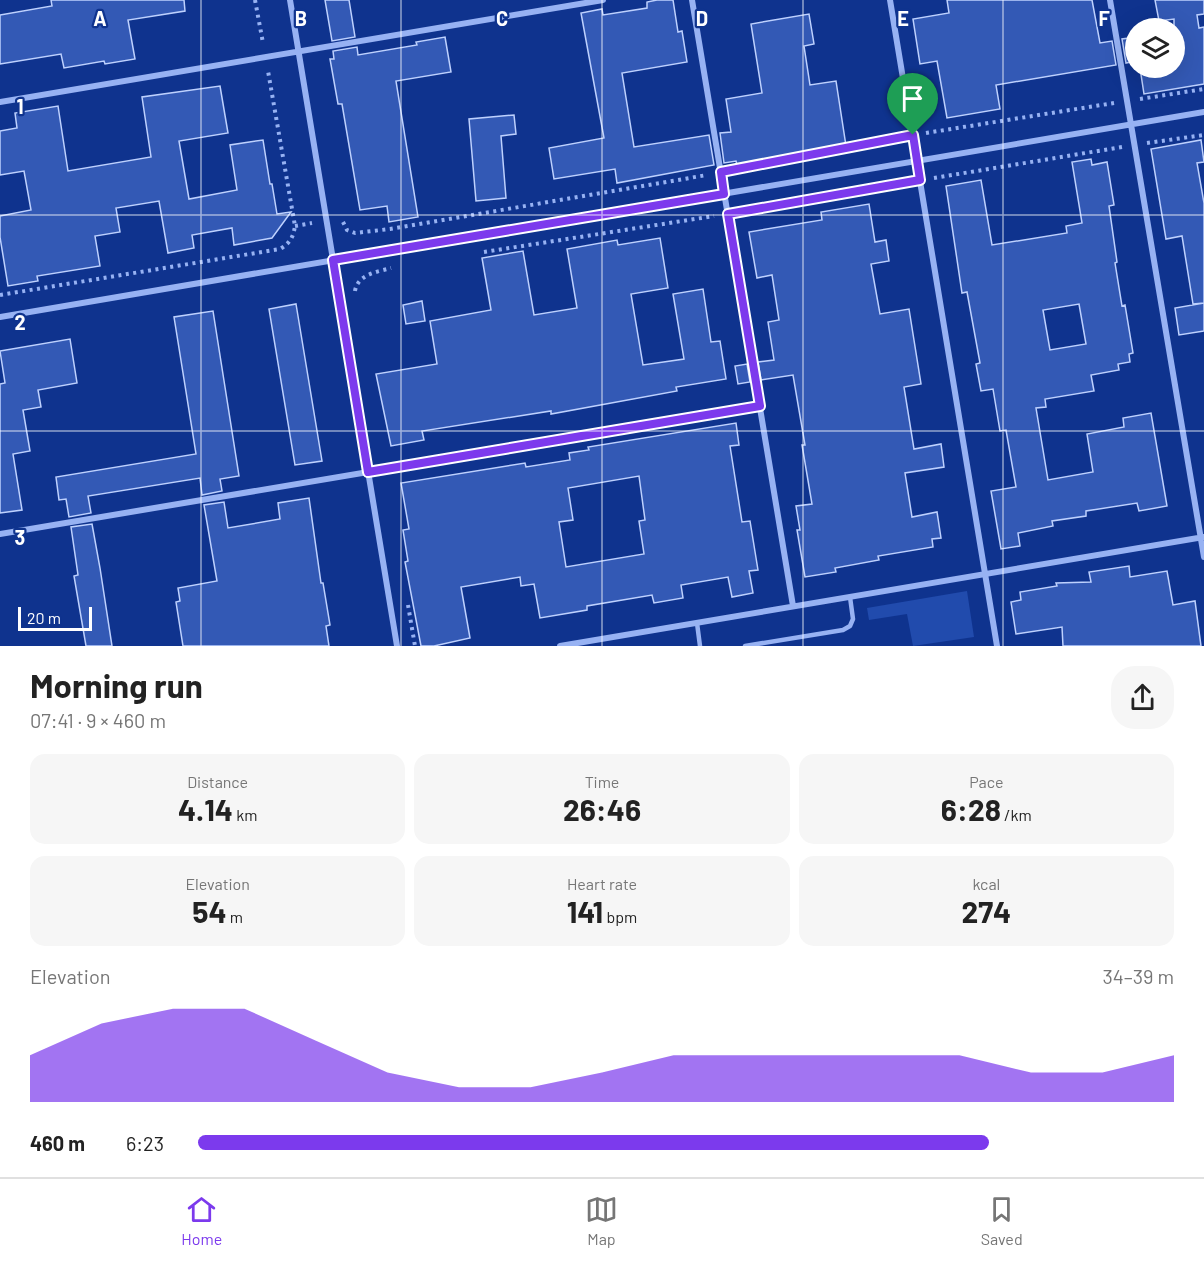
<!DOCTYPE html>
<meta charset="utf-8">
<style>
:root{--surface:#fff;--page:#f6f6f6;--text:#222;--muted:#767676;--line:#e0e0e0;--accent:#7c3aed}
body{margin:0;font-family:Barlow,sans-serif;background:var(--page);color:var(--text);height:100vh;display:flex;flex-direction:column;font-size:22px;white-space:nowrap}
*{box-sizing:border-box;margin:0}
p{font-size:20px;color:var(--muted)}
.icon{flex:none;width:33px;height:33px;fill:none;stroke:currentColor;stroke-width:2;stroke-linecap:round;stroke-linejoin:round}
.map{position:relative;height:646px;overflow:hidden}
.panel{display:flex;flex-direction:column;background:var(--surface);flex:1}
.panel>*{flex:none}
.fabs{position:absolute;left:1125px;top:18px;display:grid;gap:12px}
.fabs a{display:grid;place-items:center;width:60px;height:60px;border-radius:50%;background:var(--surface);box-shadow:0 6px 24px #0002;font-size:30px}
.scale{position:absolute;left:18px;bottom:15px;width:74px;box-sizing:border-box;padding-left:6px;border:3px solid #fff;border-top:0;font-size:16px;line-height:21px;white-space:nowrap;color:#fff;-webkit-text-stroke:4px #0f338e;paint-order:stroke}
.pin{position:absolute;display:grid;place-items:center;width:51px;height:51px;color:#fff;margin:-62px -26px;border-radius:50% 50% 50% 0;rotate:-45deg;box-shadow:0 0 6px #0007}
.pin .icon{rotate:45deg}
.round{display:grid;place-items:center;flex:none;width:63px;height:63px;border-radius:24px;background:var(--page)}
.head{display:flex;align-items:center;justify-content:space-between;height:102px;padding:0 30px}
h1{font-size:33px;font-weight:700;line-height:45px}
.figures{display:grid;grid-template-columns:repeat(3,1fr);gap:9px;height:102px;padding:6px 30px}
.figures div{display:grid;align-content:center;border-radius:15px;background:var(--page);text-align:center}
.figures b{font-size:30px;font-weight:700}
.figures small{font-size:16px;font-weight:400}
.figures p{font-size:16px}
.chart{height:168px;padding:12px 30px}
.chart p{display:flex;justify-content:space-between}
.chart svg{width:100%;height:108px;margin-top:6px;fill:var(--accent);opacity:.7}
ul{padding:0 30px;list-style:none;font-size:20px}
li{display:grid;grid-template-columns:96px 72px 1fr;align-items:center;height:45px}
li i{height:15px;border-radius:8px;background:var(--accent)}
.menu{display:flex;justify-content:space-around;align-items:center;height:84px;border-top:2px solid var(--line);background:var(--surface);font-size:16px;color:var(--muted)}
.menu a{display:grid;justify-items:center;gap:3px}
.menu .selected{color:var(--accent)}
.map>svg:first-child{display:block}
.green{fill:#214bad}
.building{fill:#3359b5;stroke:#bed1fe;stroke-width:1.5;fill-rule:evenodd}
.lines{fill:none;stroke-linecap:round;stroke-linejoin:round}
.path{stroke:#97b2f3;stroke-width:4;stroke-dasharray:3 4.5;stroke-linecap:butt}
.lane{stroke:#97b2f3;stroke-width:4.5}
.street{stroke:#97b2f3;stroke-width:6}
.route-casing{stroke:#fff;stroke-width:12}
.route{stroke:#7c3aed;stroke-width:8}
.grid{fill:none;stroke:#fff;stroke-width:1.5;stroke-opacity:0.55}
.grid-label{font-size:20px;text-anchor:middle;font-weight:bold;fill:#fff;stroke:#0f338e;stroke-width:4.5;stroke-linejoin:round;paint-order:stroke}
</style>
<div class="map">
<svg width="1204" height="646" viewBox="0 0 1204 646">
<rect width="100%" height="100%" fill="#0f338e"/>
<path class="green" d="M 967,591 L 974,637 L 913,646 L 907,614 L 869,620 L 867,608 Z"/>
<path class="building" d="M 51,0 L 184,0 L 185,11 L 128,20 L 135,59 L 105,64 L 104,61 L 64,68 L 61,54 L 0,64 L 0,15 L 52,6 Z
M 325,0 L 349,0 L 355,37 L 332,41 Z
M 657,0 L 673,0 L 678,32 L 682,31 L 687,62 L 622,73 L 634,147 L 709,135 L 714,165 L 617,183 L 615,169 L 554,179 L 549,148 L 604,138 L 581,13 L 602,9 L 603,15 L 647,8 L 647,2 Z
M 947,0 L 1092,0 L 1100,43 L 1112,41 L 1116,65 L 996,85 L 1000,109 L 947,118 L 937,61 L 920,64 L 913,19 L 949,13 Z
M 1155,0 L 1204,0 L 1204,14 L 1197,15 L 1199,28 L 1204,27 L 1204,84 L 1144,94 L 1140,68 L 1174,68 L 1174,19 L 1159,21 Z
M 809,14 L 814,44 L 804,46 L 810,85 L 836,81 L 846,146 L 737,165 L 736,161 L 724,163 L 720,133 L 731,132 L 726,99 L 762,93 L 751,24 Z
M 445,37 L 451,72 L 396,81 L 418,217 L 389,222 L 387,206 L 360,210 L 342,104 L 338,104 L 330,59 L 334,59 L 333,51 L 357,47 L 358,55 L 417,45 L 416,42 Z
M 1136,37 L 1136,61 L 1126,63 L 1122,39 Z
M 220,86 L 228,133 L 179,141 L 189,199 L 237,190 L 230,145 L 263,140 L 270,184 L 272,184 L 277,214 L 291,212 L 272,238 L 234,245 L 232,228 L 192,235 L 194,248 L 168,253 L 159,201 L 116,208 L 120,232 L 95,236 L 100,266 L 37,276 L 38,281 L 8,286 L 0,237 L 0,216 L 31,210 L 24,171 L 0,175 L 0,131 L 17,128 L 15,113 L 58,106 L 68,171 L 151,157 L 142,97 Z
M 514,115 L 516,134 L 501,136 L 506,198 L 476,201 L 469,119 Z
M 1201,140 L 1204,162 L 1197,163 L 1204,203 L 1204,303 L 1193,304 L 1182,236 L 1166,239 L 1151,149 Z
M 1091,159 L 1092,165 L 1107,162 L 1114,205 L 1109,206 L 1117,262 L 1115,263 L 1122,306 L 1125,305 L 1133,353 L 1129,354 L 1130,362 L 1118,364 L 1119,370 L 1091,375 L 1094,391 L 1045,399 L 1046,407 L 1036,408 L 1048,480 L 1093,472 L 1087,434 L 1124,427 L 1123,418 L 1151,413 L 1167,506 L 1139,511 L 1137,503 L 1086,511 L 1086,516 L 1052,521 L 1053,526 L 1018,533 L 1020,546 L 1001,549 L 991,491 L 1016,487 L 1006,430 L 1000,431 L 993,389 L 981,391 L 976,364 L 980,363 L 967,292 L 962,293 L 946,186 L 981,180 L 992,245 L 1067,233 L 1066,226 L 1082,223 L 1072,162 ZM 1079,304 L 1086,344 L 1050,350 L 1043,310 Z
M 869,204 L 875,242 L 886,240 L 889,261 L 871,264 L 880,314 L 909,309 L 921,384 L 904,387 L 914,449 L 941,444 L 944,467 L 905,473 L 912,517 L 937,512 L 941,538 L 932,539 L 933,547 L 878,556 L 879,560 L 835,568 L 836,572 L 805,577 L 797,530 L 800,530 L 796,506 L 812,504 L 802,445 L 805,445 L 793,375 L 761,380 L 758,362 L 774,360 L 768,322 L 779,320 L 772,275 L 757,278 L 749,232 L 822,220 L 821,212 Z
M 660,238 L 668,288 L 631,294 L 643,365 L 684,359 L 673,294 L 703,289 L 711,342 L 720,341 L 726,379 L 676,387 L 677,391 L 551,414 L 551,411 L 422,431 L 424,440 L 391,446 L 376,374 L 437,364 L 430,321 L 491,310 L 482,258 L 523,251 L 534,315 L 577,308 L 567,249 L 617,240 L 618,245 Z
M 422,301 L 425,321 L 406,324 L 403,305 Z
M 1204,303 L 1204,331 L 1179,335 L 1175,308 Z
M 296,304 L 322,461 L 295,465 L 269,309 Z
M 213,311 L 239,476 L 220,479 L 222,491 L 202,495 L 200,478 L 88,496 L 91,513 L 69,517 L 66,499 L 59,500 L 56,477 L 196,454 L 174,317 Z
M 70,339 L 77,383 L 38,390 L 41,407 L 23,410 L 30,451 L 13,454 L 22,510 L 0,513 L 0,384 L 5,383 L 0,351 Z
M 747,364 L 750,382 L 738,384 L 735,366 Z
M 736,423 L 739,445 L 730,446 L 742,522 L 750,521 L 758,570 L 749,571 L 753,593 L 732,597 L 728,577 L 681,585 L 683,598 L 654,603 L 652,595 L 587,606 L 587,610 L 540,618 L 534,584 L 521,586 L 520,577 L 461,587 L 470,638 L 434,646 L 421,646 L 405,562 L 408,561 L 403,530 L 409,529 L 401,483 L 525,463 L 526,467 L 570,460 L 569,453 L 589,450 L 588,447 ZM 639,476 L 645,520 L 639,521 L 644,554 L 566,567 L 559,522 L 573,520 L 568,488 Z
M 309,498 L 321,583 L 323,583 L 330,625 L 326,626 L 329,646 L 183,646 L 176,602 L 180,601 L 178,588 L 217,581 L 204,505 L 224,502 L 228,528 L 280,519 L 278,503 Z
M 92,524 L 100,568 L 112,646 L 86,646 L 74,576 L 78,575 L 71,527 Z
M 1129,566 L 1130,577 L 1167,571 L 1173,605 L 1195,601 L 1201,646 L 1063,646 L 1062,627 L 1016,634 L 1011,602 L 1021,600 L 1020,592 L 1057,586 L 1056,583 L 1091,582 L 1089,572 Z"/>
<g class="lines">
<path class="path" d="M 255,0 L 263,43
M 1140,99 L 1204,89
M 926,133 L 1114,103
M 1147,143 L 1204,135
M 735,170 L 898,138
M 934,178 L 1122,147
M 742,211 L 906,183
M 343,222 L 347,230 L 355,233 L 390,229 L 707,175
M 295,226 L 312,223
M 484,252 L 714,216
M 355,291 C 358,274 377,272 391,268
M 0,295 L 280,249 C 290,243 293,238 295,226 L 268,71
M 408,605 L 415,646"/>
<path class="lane" d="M 697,623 L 700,646
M 745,646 L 843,630 L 850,626 L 853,619 L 850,597"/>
<path class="street" d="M 290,0 L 397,646
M 692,0 L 793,606
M 890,0 L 997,646
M 1110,0 L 1204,557
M 0,102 L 603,0
M 0,317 L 1204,112
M 0,534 L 760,406
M 560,646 L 1204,537"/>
</g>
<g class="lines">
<g class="route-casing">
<path id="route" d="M 913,135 L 920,180 L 728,214 L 760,406 L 368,472 L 333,260 L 724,194 L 721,172 Z"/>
</g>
<use href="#route" class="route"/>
</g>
<path class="grid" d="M 201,0 L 201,646M 401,0 L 401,646M 602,0 L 602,646M 803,0 L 803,646M 1003,0 L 1003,646M 0,215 L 1204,215M 0,431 L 1204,431"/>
<g class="grid-label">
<text x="100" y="26">A</text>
<text x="301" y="26">B</text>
<text x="502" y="26">C</text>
<text x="702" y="26">D</text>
<text x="903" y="26">E</text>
<text x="1104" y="26">F</text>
<text x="20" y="114">1</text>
<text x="20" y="330">2</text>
<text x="20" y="545">3</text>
</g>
</svg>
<div class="fabs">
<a><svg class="icon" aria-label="layers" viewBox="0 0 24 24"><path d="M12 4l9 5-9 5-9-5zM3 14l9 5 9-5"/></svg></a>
</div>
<div class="scale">20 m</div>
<div class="pin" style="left:913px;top:135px;background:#1e9e55"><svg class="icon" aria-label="arrive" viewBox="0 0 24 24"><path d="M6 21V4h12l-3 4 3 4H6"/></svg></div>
</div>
<section class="panel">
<div class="head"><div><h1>Morning run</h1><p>07:41 · 9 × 460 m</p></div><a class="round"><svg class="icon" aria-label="share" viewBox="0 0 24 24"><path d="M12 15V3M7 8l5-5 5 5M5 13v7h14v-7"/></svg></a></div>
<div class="figures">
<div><p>Distance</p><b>4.14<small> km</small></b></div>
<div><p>Time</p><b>26:46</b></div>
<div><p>Pace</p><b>6:28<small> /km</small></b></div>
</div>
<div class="figures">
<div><p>Elevation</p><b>54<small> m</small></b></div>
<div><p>Heart rate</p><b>141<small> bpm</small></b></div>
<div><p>kcal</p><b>274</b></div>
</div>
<div class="chart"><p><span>Elevation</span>34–39 m</p>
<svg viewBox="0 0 160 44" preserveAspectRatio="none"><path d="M0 44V25L10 12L20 6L30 6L40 19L50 32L60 38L70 38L80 32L90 25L100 25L110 25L120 25L130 25L140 32L150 32L160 25V44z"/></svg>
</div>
<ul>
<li><b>460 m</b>6:23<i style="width:81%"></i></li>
</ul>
</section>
<nav class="menu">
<a class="selected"><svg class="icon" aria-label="home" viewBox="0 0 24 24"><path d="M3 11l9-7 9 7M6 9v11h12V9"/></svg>Home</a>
<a><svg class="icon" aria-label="map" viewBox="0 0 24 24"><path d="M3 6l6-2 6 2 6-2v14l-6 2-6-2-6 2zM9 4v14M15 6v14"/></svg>Map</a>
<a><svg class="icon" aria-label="saved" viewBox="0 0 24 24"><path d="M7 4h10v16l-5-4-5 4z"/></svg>Saved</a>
</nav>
